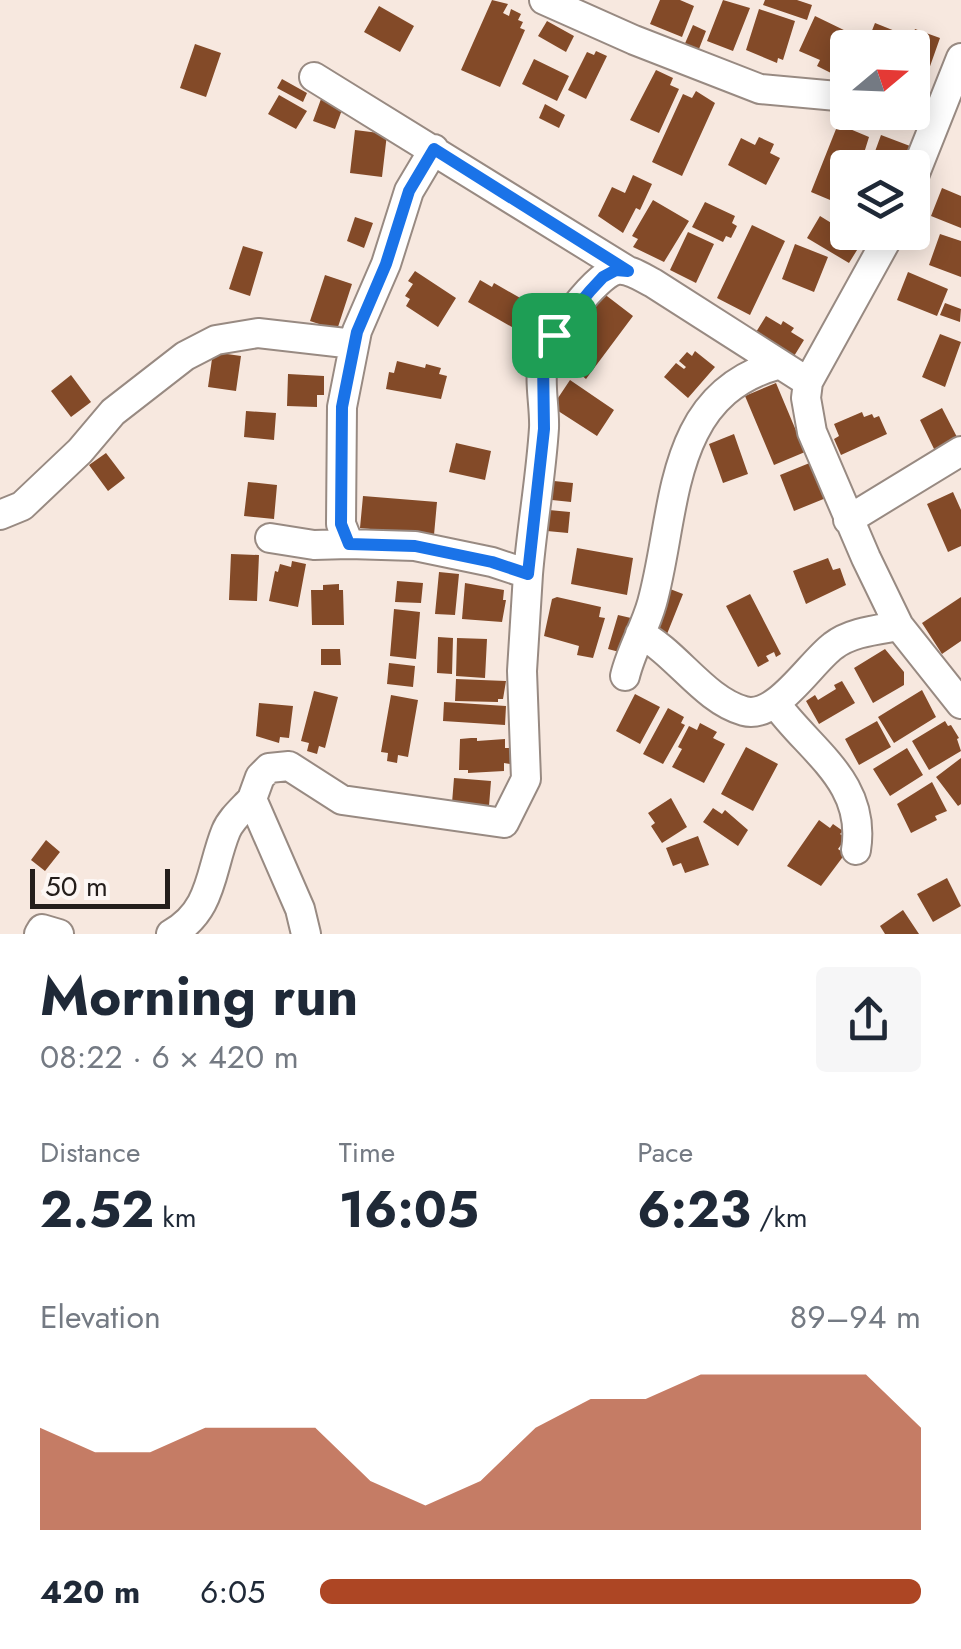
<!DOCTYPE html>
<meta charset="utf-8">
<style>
:root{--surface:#fff;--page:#f6f6f7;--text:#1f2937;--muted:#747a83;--accent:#ad4624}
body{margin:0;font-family:Jost,sans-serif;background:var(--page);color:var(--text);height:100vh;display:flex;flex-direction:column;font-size:38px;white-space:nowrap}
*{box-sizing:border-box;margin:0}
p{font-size:32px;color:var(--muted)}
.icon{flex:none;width:55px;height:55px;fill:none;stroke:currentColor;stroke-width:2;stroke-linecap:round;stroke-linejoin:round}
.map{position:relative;height:934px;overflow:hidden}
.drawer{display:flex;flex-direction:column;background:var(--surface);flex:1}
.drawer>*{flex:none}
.needle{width:65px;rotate:71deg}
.tools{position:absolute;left:830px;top:30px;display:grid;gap:20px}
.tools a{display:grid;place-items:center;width:100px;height:100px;border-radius:10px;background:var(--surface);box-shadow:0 5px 25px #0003;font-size:50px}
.scale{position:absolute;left:30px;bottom:25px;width:140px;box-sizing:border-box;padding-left:10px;border:5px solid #241e1b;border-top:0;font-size:28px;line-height:35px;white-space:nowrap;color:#241e1b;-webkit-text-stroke:8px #fdf7f4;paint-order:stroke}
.pin{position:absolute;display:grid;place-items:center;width:85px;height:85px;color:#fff;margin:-42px;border-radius:20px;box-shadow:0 5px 15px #0006}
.round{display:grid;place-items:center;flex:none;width:105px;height:105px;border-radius:10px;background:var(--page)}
.summary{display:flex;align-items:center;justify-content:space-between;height:170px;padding:0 40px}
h1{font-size:55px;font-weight:700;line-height:75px}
.stats{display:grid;grid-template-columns:repeat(3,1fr);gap:15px;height:170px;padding:10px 40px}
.stats div{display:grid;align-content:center}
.stats b{font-size:50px;font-weight:700}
.stats small{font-size:28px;font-weight:400}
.stats p{font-size:28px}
.chart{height:280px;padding:20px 40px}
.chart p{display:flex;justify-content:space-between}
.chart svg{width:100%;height:180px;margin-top:10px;fill:var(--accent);opacity:.7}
ul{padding:0 40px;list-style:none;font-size:32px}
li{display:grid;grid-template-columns:160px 120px 1fr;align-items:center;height:75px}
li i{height:25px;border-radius:12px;background:var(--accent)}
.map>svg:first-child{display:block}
.building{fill:#834a28}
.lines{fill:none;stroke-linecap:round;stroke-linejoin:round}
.minor-casing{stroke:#988a82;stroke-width:32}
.minor{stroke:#fff;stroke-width:28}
.route-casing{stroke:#fff;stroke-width:20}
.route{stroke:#1a73e8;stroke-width:12}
</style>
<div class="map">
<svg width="961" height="934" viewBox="0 0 961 934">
<rect width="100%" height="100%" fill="#f7e8df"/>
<path class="building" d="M 492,0 L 508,4 L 503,13 L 509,16 L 511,9 L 521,14 L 518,20 L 523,22 L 520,28 L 525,30 L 500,87 L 461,70 Z
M 660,0 L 680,0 L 694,6 L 682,37 L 650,24 Z
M 723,0 L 750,8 L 733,51 L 707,41 Z
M 765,0 L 797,0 L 812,5 L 807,20 L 763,5 Z
M 379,6 L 414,26 L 400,52 L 364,32 Z
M 759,9 L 795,21 L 783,60 L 778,58 L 777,63 L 746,50 Z
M 815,16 L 850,33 L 831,73 L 817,66 L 820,60 L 799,51 Z
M 547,21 L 574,36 L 566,52 L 538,36 Z
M 875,23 L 905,35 L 900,48 L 865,48 Z
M 693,25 L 706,31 L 697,54 L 683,48 Z
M 915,29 L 940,38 L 922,89 L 912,86 L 912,48 L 908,48 Z
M 195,44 L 221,53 L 206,97 L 180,88 Z
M 596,51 L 607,56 L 586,99 L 568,90 L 587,52 L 594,55 Z
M 534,59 L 569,76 L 557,101 L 522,84 Z
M 656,70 L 673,78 L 670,85 L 679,89 L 659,133 L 630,120 Z
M 282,79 L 307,93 L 303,102 L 277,88 Z
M 696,91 L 715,103 L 682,176 L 652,162 L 683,94 L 692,98 Z
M 279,95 L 307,111 L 296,129 L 268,114 Z
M 321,99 L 343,107 L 335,129 L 313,121 Z
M 545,104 L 565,115 L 559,128 L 539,118 Z
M 838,124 L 869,137 L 860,166 L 848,168 L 848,191 L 842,205 L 811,192 Z
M 355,130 L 387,134 L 382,177 L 350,173 Z
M 881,135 L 910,146 L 905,161 L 910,163 L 908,168 L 869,168 Z
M 759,137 L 774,144 L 770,153 L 780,158 L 766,185 L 728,165 L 741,138 L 755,145 Z
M 633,175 L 652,184 L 640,210 L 636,208 L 623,233 L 598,216 L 612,187 L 625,193 Z
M 942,188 L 961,196 L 961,228 L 931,216 Z
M 653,200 L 689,221 L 664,262 L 633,247 L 638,239 L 632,236 Z
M 705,202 L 735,216 L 732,223 L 737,226 L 731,238 L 726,236 L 723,242 L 692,227 Z
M 820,216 L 862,242 L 849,263 L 807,238 Z
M 355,217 L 373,223 L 364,248 L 347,241 Z
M 752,225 L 785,241 L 750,315 L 717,298 Z
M 688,232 L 714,244 L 696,283 L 670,270 Z
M 940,234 L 961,241 L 961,277 L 929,265 Z
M 795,244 L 828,257 L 814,292 L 782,279 Z
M 243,246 L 263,252 L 250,296 L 229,289 Z
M 415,271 L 456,298 L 438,327 L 406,306 L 410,299 L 405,296 L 413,284 L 408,281 Z
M 908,272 L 948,289 L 937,316 L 897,300 Z
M 325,275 L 352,284 L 337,330 L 310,321 Z
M 480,280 L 492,287 L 494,283 L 529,303 L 527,306 L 539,313 L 526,335 L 468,302 Z
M 603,293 L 633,316 L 586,379 L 556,355 Z
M 945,303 L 961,309 L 960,322 L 940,315 Z
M 766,316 L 781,325 L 783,321 L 794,328 L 791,332 L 804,340 L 791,361 L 753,337 Z
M 940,334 L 961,342 L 945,387 L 922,377 Z
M 695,351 L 715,367 L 688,398 L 664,377 L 676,363 L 684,369 L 686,367 L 679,361 L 687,352 L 692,356 Z
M 213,352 L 241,356 L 236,391 L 208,387 Z
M 397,361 L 425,368 L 426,364 L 441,368 L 439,374 L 447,376 L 441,399 L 386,389 L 389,372 L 394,373 Z
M 288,374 L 324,376 L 324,395 L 317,395 L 317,407 L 287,406 Z
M 71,375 L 91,402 L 71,417 L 51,391 Z
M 570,380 L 614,410 L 597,436 L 552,407 Z
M 776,383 L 805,452 L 774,465 L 745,396 Z
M 942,408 L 958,439 L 935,451 L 920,420 Z
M 246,411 L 276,413 L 274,440 L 244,437 Z
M 862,412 L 864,417 L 872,414 L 874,418 L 879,416 L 887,434 L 841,455 L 834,439 L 839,436 L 834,424 Z
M 734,434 L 748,474 L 723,483 L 709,444 Z
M 456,443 L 491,451 L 485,480 L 449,472 Z
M 106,453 L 125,478 L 108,491 L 89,465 Z
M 812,462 L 826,498 L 794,511 L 780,475 Z
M 554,481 L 573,483 L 571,502 L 552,500 Z
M 248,482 L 277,485 L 274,519 L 244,516 Z
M 953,492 L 961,510 L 961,546 L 948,552 L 927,504 Z
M 363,496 L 437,502 L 434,535 L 360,528 Z
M 549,510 L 570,512 L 568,533 L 547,531 Z
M 577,548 L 633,558 L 627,595 L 571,584 Z
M 231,554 L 259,555 L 257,601 L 229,600 Z
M 828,558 L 833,570 L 840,568 L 846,585 L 806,604 L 793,571 Z
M 292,561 L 306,564 L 298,607 L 269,601 L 275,571 L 278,572 L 280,564 L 291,567 Z
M 439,572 L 459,574 L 455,615 L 435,614 Z
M 397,581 L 423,583 L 421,603 L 395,602 Z
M 465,583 L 504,590 L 503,600 L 506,600 L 502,622 L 462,619 Z
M 339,584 L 339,590 L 343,590 L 344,625 L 312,625 L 311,590 L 323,590 L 323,585 Z
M 665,587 L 683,594 L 665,639 L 647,632 Z
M 750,594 L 781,654 L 776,657 L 774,652 L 766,656 L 769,661 L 758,667 L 726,606 Z
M 557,597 L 601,607 L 599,617 L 605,618 L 593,658 L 577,655 L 579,646 L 544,636 L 552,599 Z
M 961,597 L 961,641 L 942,654 L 922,623 Z
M 394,609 L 420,612 L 416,659 L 390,656 Z
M 618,615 L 631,618 L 623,653 L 608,649 Z
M 438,637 L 453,638 L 452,674 L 437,673 Z
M 457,638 L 487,639 L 485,678 L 456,676 Z
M 321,649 L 340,649 L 341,665 L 321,665 Z
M 885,649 L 904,672 L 904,685 L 873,703 L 854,668 Z
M 389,663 L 415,666 L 413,687 L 387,684 Z
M 456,679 L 506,681 L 503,699 L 498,699 L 498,702 L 455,701 Z
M 842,681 L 855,703 L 819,724 L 806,701 L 815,695 L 818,700 L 836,689 L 834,685 Z
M 922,690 L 936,717 L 894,743 L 878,717 Z
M 314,691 L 338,697 L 325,748 L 319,746 L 317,754 L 307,751 L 309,743 L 301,741 Z
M 635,694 L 660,707 L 640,744 L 616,731 Z
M 391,695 L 418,700 L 408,757 L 398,755 L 397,763 L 387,761 L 388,753 L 381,752 Z
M 444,702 L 506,706 L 505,725 L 443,721 Z
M 259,703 L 293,706 L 289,738 L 280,737 L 279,743 L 256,736 Z
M 668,708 L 684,717 L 681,723 L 685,725 L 663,764 L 643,754 Z
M 877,721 L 891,747 L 859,765 L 845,739 Z
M 945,721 L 948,726 L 951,725 L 959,738 L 957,739 L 961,751 L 929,770 L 912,741 Z
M 700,723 L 717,732 L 713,738 L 725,744 L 704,783 L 672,767 L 682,749 L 678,747 L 689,726 L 697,730 Z
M 471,738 L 477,738 L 477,741 L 505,739 L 505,748 L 510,748 L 510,764 L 504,763 L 504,771 L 468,773 L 468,770 L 459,770 L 460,739 Z
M 746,747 L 778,764 L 753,811 L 721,794 Z
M 907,748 L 923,775 L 890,796 L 873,769 Z
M 961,758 L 961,804 L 958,806 L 936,777 Z
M 454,778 L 491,781 L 489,806 L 452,803 Z
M 932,782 L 947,811 L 935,816 L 937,820 L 911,833 L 897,804 Z
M 671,798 L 687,827 L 662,843 L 651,826 L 655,823 L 648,813 Z
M 713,808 L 722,814 L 725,810 L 748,830 L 738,846 L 703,822 Z
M 819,820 L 830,828 L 833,824 L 843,831 L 840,834 L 846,838 L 838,849 L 845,854 L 821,886 L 787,866 Z
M 698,836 L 709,865 L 685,873 L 681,863 L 673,866 L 666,848 Z
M 46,840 L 60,852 L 45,871 L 31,860 Z
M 947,878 L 961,906 L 933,922 L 917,894 Z
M 903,910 L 919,934 L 885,934 L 880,926 Z"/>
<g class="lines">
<g class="minor-casing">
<path id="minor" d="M 544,0 L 634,40 L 760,89 L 848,97
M 314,77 L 628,271
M 434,149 L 409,191 L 386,264 L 357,331 L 342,407 L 341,524 L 349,544 L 415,546 L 492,562 L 528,574 C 532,526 541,476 544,428 C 545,406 538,379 544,358 C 550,337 596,274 617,270 C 629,268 643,278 653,283 L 808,382
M 912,181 L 961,58
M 891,232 L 808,382 L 806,398 L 812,432 L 866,558 L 899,626 L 961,704
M 0,515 L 22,506 L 80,451 L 113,412 L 185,356 L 216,340 L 258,333 L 354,344
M 848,520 L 961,451
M 270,538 L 314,545 L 349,544
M 640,634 C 676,652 704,700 744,711 C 776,720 810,663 833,646 C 851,632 877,630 899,626
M 625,676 C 631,651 645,628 652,603 C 677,513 666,396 777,365
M 776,704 C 810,751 867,782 856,850
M 39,934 L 42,929 L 59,934
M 171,934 C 213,911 210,870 226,831 C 231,819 243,809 252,799
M 306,934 L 300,909 L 252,799 L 260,777 L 269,768 L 289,766 L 342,800 L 504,823 L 526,779 L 522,671 L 528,574"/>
</g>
<use href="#minor" class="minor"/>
</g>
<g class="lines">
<g class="route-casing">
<path id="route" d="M 434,149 L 628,271 L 616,270 L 603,277 L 590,291 L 554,335 L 543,360 L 544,429 L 528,574 L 492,562 L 415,546 L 349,544 L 341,524 L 342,407 L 357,332 L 386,264 L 409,191 Z"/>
</g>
<use href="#route" class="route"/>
</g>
</svg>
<div class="tools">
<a><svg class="needle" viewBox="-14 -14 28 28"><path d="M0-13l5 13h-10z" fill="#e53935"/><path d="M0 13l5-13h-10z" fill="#747a83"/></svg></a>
<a><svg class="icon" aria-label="layers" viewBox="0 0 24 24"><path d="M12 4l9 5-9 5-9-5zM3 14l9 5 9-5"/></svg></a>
</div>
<div class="scale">50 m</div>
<div class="pin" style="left:554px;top:335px;background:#1e9e55"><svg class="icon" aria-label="arrive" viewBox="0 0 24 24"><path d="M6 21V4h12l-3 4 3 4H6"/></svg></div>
</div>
<section class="drawer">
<div class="summary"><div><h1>Morning run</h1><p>08:22 · 6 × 420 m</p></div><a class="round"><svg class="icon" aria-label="share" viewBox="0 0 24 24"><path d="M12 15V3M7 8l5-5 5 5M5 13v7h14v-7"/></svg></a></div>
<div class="stats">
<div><p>Distance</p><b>2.52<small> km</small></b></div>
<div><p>Time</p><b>16:05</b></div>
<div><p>Pace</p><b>6:23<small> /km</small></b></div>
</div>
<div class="chart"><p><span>Elevation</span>89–94 m</p>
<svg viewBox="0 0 160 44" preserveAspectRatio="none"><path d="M0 44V19L10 25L20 25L30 19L40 19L50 19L60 32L70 38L80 32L90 19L100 12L110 12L120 6L130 6L140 6L150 6L160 19V44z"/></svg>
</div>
<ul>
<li><b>420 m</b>6:05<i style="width:100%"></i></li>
</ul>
</section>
